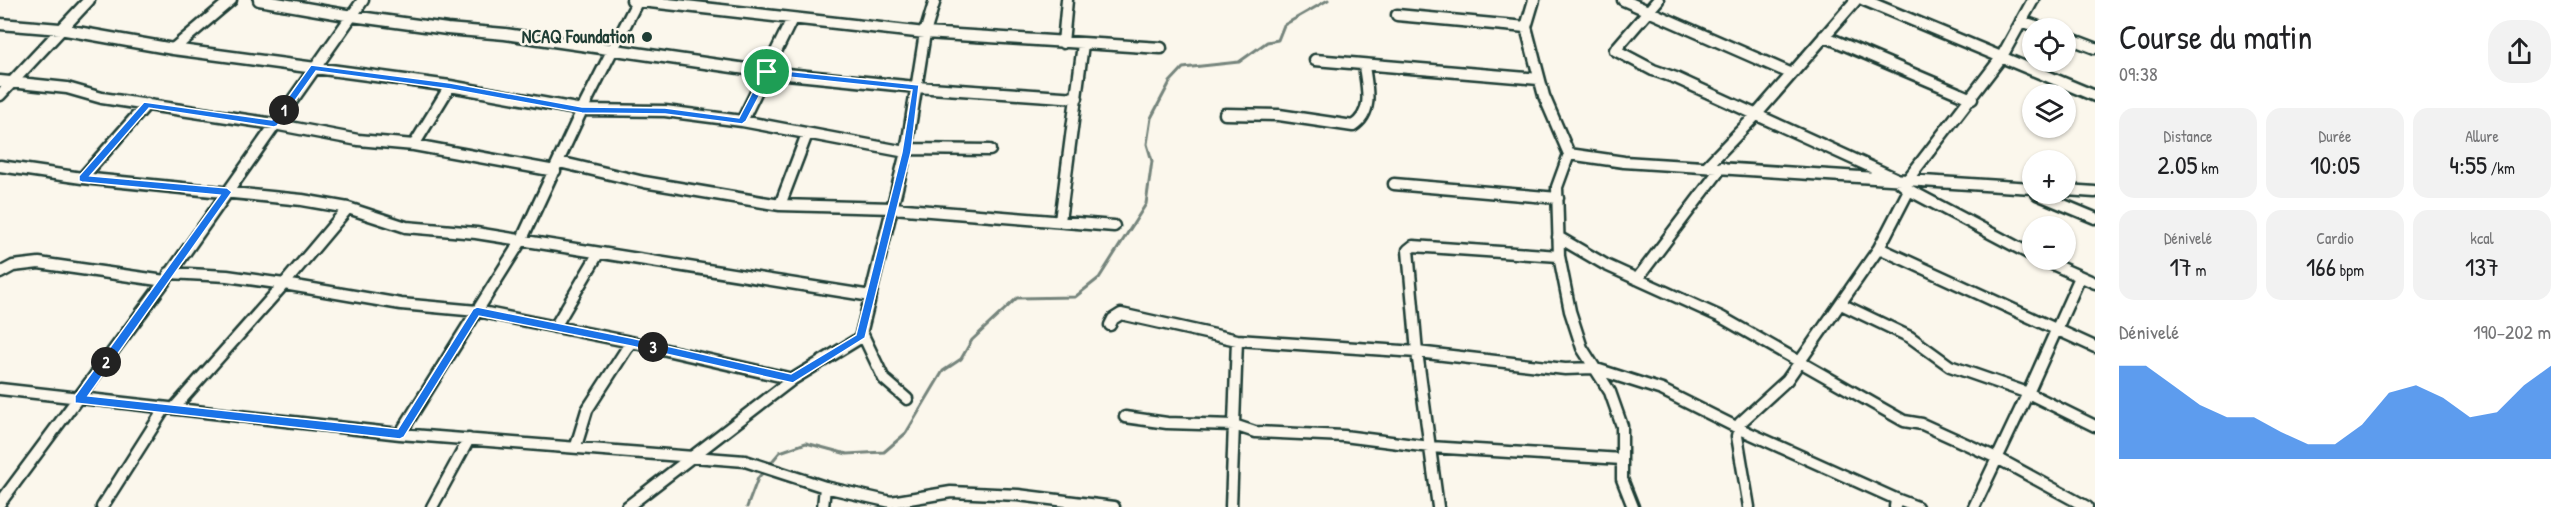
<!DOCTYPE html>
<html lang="fr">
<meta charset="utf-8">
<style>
:root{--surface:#fff;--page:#f2f2f2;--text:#202124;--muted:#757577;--accent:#1a73e8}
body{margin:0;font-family:"Patrick Hand",sans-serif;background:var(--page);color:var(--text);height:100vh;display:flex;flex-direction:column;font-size:22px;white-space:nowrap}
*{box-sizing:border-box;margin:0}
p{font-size:20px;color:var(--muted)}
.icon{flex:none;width:33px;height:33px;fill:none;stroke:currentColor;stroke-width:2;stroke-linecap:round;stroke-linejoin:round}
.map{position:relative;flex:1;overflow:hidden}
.side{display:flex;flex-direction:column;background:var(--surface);width:480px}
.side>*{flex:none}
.buttons{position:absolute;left:2022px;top:18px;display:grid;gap:12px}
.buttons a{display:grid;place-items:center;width:54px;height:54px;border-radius:50%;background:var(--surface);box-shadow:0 2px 4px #0004;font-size:30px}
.pin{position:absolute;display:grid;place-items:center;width:51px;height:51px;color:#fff;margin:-26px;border:3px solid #fff;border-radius:50%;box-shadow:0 2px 6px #0007}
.km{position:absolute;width:30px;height:30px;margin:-15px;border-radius:50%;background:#222;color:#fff;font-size:16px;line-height:30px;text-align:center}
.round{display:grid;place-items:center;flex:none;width:63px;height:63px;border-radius:24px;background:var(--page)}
.headline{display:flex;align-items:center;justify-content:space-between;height:102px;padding:0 24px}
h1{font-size:33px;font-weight:600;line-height:45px}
.metrics{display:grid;grid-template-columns:repeat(3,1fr);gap:9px;height:102px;padding:6px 24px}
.metrics div{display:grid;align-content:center;border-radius:15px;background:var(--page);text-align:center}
.metrics b{font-size:26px;font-weight:600}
.metrics small{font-size:16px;font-weight:400}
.metrics p{font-size:16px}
.chart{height:168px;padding:12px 24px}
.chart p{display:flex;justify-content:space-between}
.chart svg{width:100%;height:108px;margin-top:6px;fill:var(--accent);opacity:.7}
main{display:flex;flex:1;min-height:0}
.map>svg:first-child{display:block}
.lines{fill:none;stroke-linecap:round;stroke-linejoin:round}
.stream{stroke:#74847b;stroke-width:3}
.minor-casing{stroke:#1f3d34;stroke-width:15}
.minor{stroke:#fbf7ec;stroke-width:10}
.route{fill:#1a73e8;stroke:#fff;stroke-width:1.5;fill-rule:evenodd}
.poi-dot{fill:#1f3d34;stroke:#fbf7ec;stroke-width:2}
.labels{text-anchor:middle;stroke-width:5;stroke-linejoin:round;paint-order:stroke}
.poi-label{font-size:18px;font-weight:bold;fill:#1f3d34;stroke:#fbf7ec;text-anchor:end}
</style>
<main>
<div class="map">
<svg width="2095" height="507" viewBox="0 0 2095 507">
<rect width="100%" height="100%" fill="#fbf7ec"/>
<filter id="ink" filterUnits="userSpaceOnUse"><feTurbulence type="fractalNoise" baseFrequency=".0167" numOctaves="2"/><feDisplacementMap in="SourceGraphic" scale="12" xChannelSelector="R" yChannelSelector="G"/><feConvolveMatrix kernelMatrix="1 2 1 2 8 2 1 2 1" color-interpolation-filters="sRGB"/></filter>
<g filter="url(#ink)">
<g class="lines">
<path class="stream" d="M 769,465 L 780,452 L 806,443 L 847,454 L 884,452 L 906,433 L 943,371 L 961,359 L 972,340 L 1017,298 L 1075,297 L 1099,278 L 1146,204 L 1152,161 L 1147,144 L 1151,118 L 1170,82 L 1183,68 L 1239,62 L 1267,42 L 1278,40 L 1284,25 L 1328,0
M 747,507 L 758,478 L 765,470"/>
<g class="minor-casing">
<path id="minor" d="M 259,0 L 352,16 L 447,29 L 505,34 L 767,72 L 916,87 L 1077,98
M 632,0 L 925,33 L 1161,48
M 1534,0 L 1526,27 L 1544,96 L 1569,154
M 1623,0 L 1790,73
M 1658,0 L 1615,50 L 1653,70 L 1676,78 L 1895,178 L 1909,190 L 2032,255
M 1864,0 L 2095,96
M 1397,15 L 1526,27
M 2021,21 L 2042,28
M 0,24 L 60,29 L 173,49 L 450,86 L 582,110 L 665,111 L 742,121 L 906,152
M 1824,36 L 1972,99
M 2066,37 L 2095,48
M 1063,43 L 1067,0
M 173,49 L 231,0
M 1315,60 L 1539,79
M 0,81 L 67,88 L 102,98 L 274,124 L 358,140 L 414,145 L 555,171
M 0,95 L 89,0
M 1225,114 L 1279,115 L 1353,126 C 1374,112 1367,88 1364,66
M 742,121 L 792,19
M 414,145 L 450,86
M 907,149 L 990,150
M 559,162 L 644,182 L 780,205 L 893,208 L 1114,226
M 0,166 L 82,178 L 302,200 L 348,208 L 406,227 L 476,233 L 871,296
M 1707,166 L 1756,115 L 1856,0
M 82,178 L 147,104
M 1908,179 L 2001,58 L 2033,0
M 1394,184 L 1558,198
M 2066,190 L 2095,192
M 2037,194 L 2095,218
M 780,205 L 807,134
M 348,208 L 284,284 L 401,304 L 477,311 L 631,342 L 793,379
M 1060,221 L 1083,44
M 1558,237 L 1606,265 L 1721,317 L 1904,421 L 1922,424 L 1999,459 L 2087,507
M 1879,248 L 2095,347
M 2043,260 L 2095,283
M 0,273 L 13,266 L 39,263 L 165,281
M 169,273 L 227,276 L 284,284
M 2080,277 L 2028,393 L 2095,426
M 1637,279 L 1722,167
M 1841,304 L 1910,337 L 1950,366 L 2028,393 L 1974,507
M 1110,325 L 1113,319 L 1121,314 L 1237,340 L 1417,352 L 1565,369 L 1593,368 L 1662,390 L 1738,428 L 1896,499
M 555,327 L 598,254
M 862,333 L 884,379 L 907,399
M 0,389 L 400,434 L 745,461 L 825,487 L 823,507
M 174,408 L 284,284
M 1125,417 L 1167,423 L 1234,425 L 1255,432 L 1344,436 L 1430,447 L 1622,459
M 400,434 L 521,241 L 582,110 L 638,0
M 576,446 L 587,410 L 631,342
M 825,487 L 891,502 L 951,492 L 1018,495 L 1114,507
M 0,503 L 165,281 L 363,0
M 102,507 L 165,408
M 432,507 L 469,439
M 627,507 L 793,379 L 860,338 L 906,152 L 925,33 L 935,0
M 1231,507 L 1237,340
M 1438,507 L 1417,352 L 1408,250 L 1413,246 L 1559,256
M 1633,507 L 1622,479 L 1622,426 L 1610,392 L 1582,348 L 1570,311 L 1559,256 L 1557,187 L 1569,154 L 1624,162 L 2032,188
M 1749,507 L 1737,436 L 1740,423 L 1787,380 L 1879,248 L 1909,190
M 1895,507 L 1896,499 L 1917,507"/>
</g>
<use href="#minor" class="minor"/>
</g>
</g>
<path class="route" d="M 311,65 L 450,83 L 582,107 L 665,108 L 739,118 L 763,72 L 767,69 L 919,85 L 911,152 L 865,338 L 793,383 L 631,346 L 479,316 L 404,437 L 400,439 L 75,403 L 75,396 L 220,195 L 82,182 L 79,181 L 79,176 L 144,102 L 272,120 ZM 316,71 L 450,89 L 582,113 L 665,114 L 742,124 L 746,121 L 770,75 L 912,90 L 902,152 L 856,335 L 791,374 L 631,338 L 477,307 L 473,309 L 398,429 L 88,396 L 232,192 L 227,188 L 90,176 L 149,108 L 274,127 L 277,126 Z"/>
<circle class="poi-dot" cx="647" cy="37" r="6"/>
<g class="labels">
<g class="poi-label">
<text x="635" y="43">NCAQ Foundation</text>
</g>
</g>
</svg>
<div class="buttons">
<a><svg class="icon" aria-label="locate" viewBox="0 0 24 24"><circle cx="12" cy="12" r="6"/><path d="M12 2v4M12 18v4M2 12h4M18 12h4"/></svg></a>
<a><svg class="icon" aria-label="layers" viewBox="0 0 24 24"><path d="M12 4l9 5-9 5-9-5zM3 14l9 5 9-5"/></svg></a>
<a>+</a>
<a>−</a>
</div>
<div class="pin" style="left:767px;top:72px;background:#1e9e55"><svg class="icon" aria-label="arrive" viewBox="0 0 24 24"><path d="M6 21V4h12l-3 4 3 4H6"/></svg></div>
<b class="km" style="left:284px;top:110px">1</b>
<b class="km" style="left:106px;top:362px">2</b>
<b class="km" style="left:653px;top:347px">3</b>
</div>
<section class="side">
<div class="headline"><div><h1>Course du matin</h1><p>09:38</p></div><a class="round"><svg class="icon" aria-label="share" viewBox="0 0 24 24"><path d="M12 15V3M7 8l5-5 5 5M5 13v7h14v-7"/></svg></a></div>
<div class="metrics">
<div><p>Distance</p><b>2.05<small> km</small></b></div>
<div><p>Durée</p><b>10:05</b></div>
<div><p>Allure</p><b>4:55<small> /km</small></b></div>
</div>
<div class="metrics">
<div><p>Dénivelé</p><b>17<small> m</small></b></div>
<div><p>Cardio</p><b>166<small> bpm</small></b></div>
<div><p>kcal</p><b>137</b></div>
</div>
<div class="chart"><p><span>Dénivelé</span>190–202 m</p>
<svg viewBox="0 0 160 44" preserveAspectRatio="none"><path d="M0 44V6L10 6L20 14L30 22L40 27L50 27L60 33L70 38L80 38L90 30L100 17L110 14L120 19L130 27L140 25L150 14L160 6V44z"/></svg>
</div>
</section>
</main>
